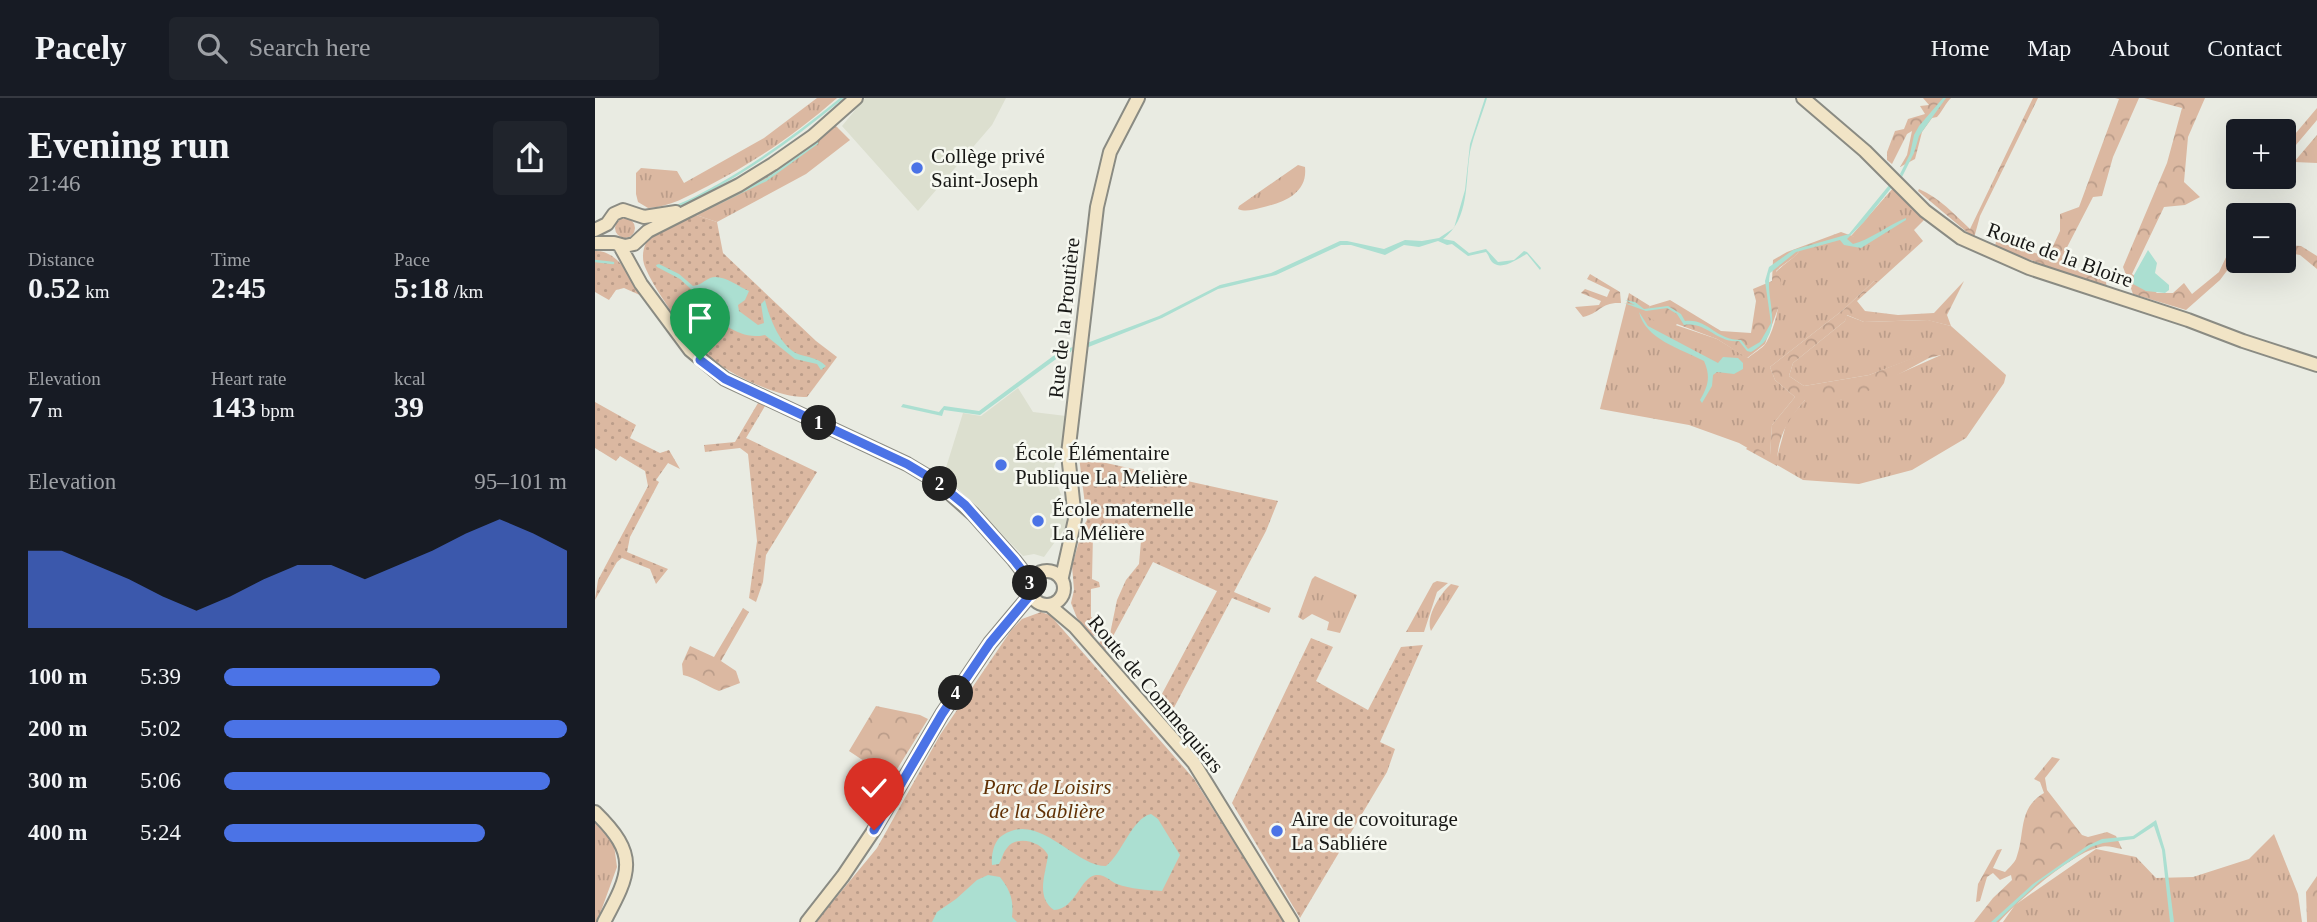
<!DOCTYPE html>
<meta charset="utf-8">
<style>
:root{--surface:#171b24;--page:#20242c;--text:#f1f3f6;--muted:#9ea1a6;--line:#363941;--accent:#4b73e6}
body{margin:0;font-family:"Times New Roman",serif;background:var(--page);color:var(--text);height:100vh;display:flex;flex-direction:column;font-size:26px;white-space:nowrap}
*{box-sizing:border-box;margin:0}
p{font-size:23px;color:var(--muted)}
.icon{flex:none;width:38px;height:38px;fill:none;stroke:currentColor;stroke-width:2;stroke-linecap:round;stroke-linejoin:round}
.map{position:relative;flex:1;overflow:hidden}
.details{display:flex;flex-direction:column;background:var(--surface);width:595px}
.details>*{flex:none}
.buttons{position:absolute;left:1631px;top:21px;display:grid;gap:14px}
.buttons a{display:grid;place-items:center;width:70px;height:70px;border-radius:7px;background:var(--surface);box-shadow:0 7px 28px #0002;font-size:35px}
.pin{position:absolute;display:grid;place-items:center;width:60px;height:60px;color:#fff;margin:-72px -30px;border-radius:50% 50% 50% 0;rotate:-45deg;box-shadow:0 0 7px #0007}
.pin .icon{rotate:45deg}
.km{position:absolute;width:35px;height:35px;margin:-18px;border-radius:50%;background:#222;color:#fff;font-size:19px;line-height:35px;text-align:center}
.round{display:grid;place-items:center;flex:none;width:74px;height:74px;border-radius:7px;background:var(--page)}
.head{display:flex;align-items:center;justify-content:space-between;height:119px;padding:0 28px}
h1{font-size:38px;font-weight:800;line-height:52px}
.metrics{display:grid;grid-template-columns:repeat(3,1fr);gap:10px;height:119px;padding:7px 28px}
.metrics div{display:grid;align-content:center}
.metrics b{font-size:30px;font-weight:800}
.metrics small{font-size:19px;font-weight:400}
.metrics p{font-size:19px}
.chart{height:196px;padding:14px 28px}
.chart p{display:flex;justify-content:space-between}
.chart svg{width:100%;height:126px;margin-top:7px;fill:var(--accent);opacity:.7}
ul{padding:0 28px;list-style:none;font-size:23px}
li{display:grid;grid-template-columns:112px 84px 1fr;align-items:center;height:52px}
li i{height:18px;border-radius:9px;background:var(--accent)}
header{display:flex;align-items:center;gap:42px;box-sizing:border-box;height:98px;padding:0 35px;background:var(--surface);border-bottom:2px solid var(--line)}
header strong{font-size:33px}
nav{display:flex;gap:38px;margin-inline-start:auto;font-size:24px}
.search{width:490px;height:63px;background:var(--page);display:flex;align-items:center;gap:18px;box-sizing:border-box;padding:0 24px;border-radius:7px;color:var(--muted);font-size:26px}
main{display:flex;flex:1;min-height:0}
.map>svg:first-child{display:block}
.built{fill:#dcdfcf}
.grass{fill:url(#grass-tufts)}
.forest{fill:url(#forest-crowns)}
.park{fill:url(#park-dots)}
.water{fill:#abdfd1}
.lines{fill:none;stroke-linecap:round;stroke-linejoin:round}
.stream{stroke:#abdfd1;stroke-width:2.5}
.secondary-casing{stroke:#8a8b83;stroke-width:16}
.secondary{stroke:#f1e4c6;stroke-width:12}
.route-casing{stroke:#fff;stroke-width:14}
.route{stroke:#4b73e6;stroke-width:9}
.poi-dot{fill:#4b73e6;stroke:#f6f8f0;stroke-width:2.5}
.labels{text-anchor:middle;stroke-width:5;stroke-linejoin:round;paint-order:stroke}
.poi-label{font-size:21px;fill:#181816;stroke:#f6f8f0;text-anchor:start}
.street-label{font-size:21px;fill:#181816;stroke:#f6f8f0}
.park-label{font-size:21px;font-style:italic;fill:#613105;stroke:#f6f8f0}
</style>
<header>
<strong>Pacely</strong>
<div class="search"><svg class="icon" aria-label="search" viewBox="0 0 24 24"><circle cx="10" cy="10" r="6"/><path d="M15 15l6 6"/></svg>Search here</div>
<nav><a>Home</a><a>Map</a><a>About</a><a>Contact</a></nav>
</header>
<main>
<section class="details">
<div class="head"><div><h1>Evening run</h1><p>21:46</p></div><a class="round"><svg class="icon" aria-label="share" viewBox="0 0 24 24"><path d="M12 15V3M7 8l5-5 5 5M5 13v7h14v-7"/></svg></a></div>
<div class="metrics">
<div><p>Distance</p><b>0.52<small> km</small></b></div>
<div><p>Time</p><b>2:45</b></div>
<div><p>Pace</p><b>5:18<small> /km</small></b></div>
</div>
<div class="metrics">
<div><p>Elevation</p><b>7<small> m</small></b></div>
<div><p>Heart rate</p><b>143<small> bpm</small></b></div>
<div><p>kcal</p><b>39</b></div>
</div>
<div class="chart"><p><span>Elevation</span>95–101 m</p>
<svg viewBox="0 0 160 44" preserveAspectRatio="none"><path d="M0 44V17L10 17L20 22L30 27L40 33L50 38L60 33L70 27L80 22L90 22L100 27L110 22L120 17L130 11L140 6L150 11L160 17V44z"/></svg>
</div>
<ul>
<li><b>100 m</b>5:39<i style="width:63%"></i></li>
<li><b>200 m</b>5:02<i style="width:100%"></i></li>
<li><b>300 m</b>5:06<i style="width:95%"></i></li>
<li><b>400 m</b>5:24<i style="width:76%"></i></li>
</ul>
</section>
<div class="map">
<svg width="1722" height="824" viewBox="0 0 1722 824">
<defs>
<pattern id="grass-tufts" width="24" height="20" patternUnits="userSpaceOnUse" patternTransform="scale(1.75)"><rect width="24" height="20" fill="#dbb8a1"/><path d="M3 7l-1-3M5 7V3M7 7l1-3M15 17l-1-3M17 17v-4M19 17l1-3" fill="none" stroke="#bb9d8a"/></pattern>
<pattern id="forest-crowns" width="20" height="18" patternUnits="userSpaceOnUse" patternTransform="scale(1.75)"><rect width="20" height="18" fill="#dbb8a1"/><path d="M2 6a3 3 0 1 1 6 0M12 15a3 3 0 1 1 6 0" fill="none" stroke="#bb9d8a"/></pattern>
<pattern id="park-dots" width="8" height="8" patternUnits="userSpaceOnUse" patternTransform="scale(1.75)"><rect width="8" height="8" fill="#dbb8a1"/><path d="M2 2h.1M6 6h.1" fill="none" stroke="#bb9d8a" stroke-width="1.8" stroke-linecap="round"/></pattern>
</defs>
<rect width="100%" height="100%" fill="#e9ebe2"/>
<path class="built" d="M 270,0 L 411,0 L 397,27 L 323,113 L 247,28 Z
M 423,290 L 438,314 L 471,318 L 467,357 L 463,358 L 457,374 L 473,414 L 470,430 L 449,459 L 439,456 L 428,458 L 349,376 L 368,315 L 386,318 Z"/>
<path class="grass" d="M 222,0 L 242,0 C 202,35 160,64 113,88 C 93,98 75,109 53,110 L 43,104 L 41,96 L 41,75 L 46,70 L 82,73 L 89,85 L 169,40 Z
M 241,28 L 255,42 L 211,76 L 122,124 L 95,115 L 143,93 L 197,60 Z
M 703,67 L 710,69 C 713,97 686,105 665,110 C 657,112 650,114 643,111 L 644,108 Z
M 1299,89 L 1329,122 L 1319,132 L 1328,143 L 1284,183 L 1279,183 L 1248,212 L 1175,269 L 1180,282 L 1200,299 L 1177,327 L 1175,357 L 1182,359 L 1192,323 L 1210,302 L 1245,302 L 1346,257 L 1346,250 L 1274,277 L 1209,288 L 1194,278 L 1198,265 L 1250,223 L 1251,217 L 1269,224 L 1333,222 L 1356,228 L 1411,277 L 1409,285 L 1371,340 L 1317,372 L 1264,386 L 1208,382 L 1144,345 L 1094,327 L 1005,311 L 1034,195 L 1055,208 L 1051,217 L 1122,241 L 1153,260 C 1158,255 1167,251 1171,245 C 1181,229 1190,190 1181,174 C 1189,165 1198,162 1205,152 L 1259,139 L 1256,138 Z
M20 130a10 10 0 1 1 20 0a10 10 0 1 1-20 0Z
M 720,478 L 762,497 L 745,535 L 732,532 L 734,524 L 717,516 L 708,522 L 703,519 L 717,481 Z
M 842,483 L 853,485 L 842,494 L 829,534 L 811,534 L 838,485 Z
M 856,486 L 864,488 L 836,533 C 830,519 845,496 856,486 Z
M 0,724 L 18,740 L 22,769 L 2,824 L 0,824 Z
M 1679,736 L 1703,796 L 1707,824 L 1408,824 L 1420,807 L 1501,751 L 1541,759 L 1561,780 L 1598,779 L 1654,761 Z"/>
<path class="forest" d="M 1328,0 L 1356,0 C 1350,6 1348,12 1342,19 L 1337,20 L 1327,34 L 1320,61 L 1305,69 L 1312,57 L 1317,33 L 1312,36 L 1297,66 L 1292,62 L 1292,54 L 1300,33 L 1309,31 L 1313,21 L 1330,16 L 1325,8 L 1334,7 Z
M 1438,0 L 1443,0 L 1385,118 L 1379,140 L 1323,93 L 1324,91 C 1345,100 1359,116 1375,131 Z
M 1520,0 L 1544,0 L 1518,59 L 1507,98 L 1498,99 L 1467,159 L 1472,170 L 1510,179 L 1512,190 L 1400,149 L 1401,143 L 1453,159 L 1465,133 L 1465,116 L 1484,109 L 1524,1 Z
M 1549,0 L 1610,0 L 1593,39 L 1589,84 L 1605,99 L 1590,107 L 1569,109 L 1537,176 L 1562,195 L 1578,195 L 1589,185 L 1597,196 L 1624,174 L 1643,134 L 1643,158 L 1625,182 L 1591,212 L 1538,196 L 1528,169 L 1572,65 L 1587,10 Z
M 1722,10 L 1722,22 L 1689,61 L 1689,49 Z
M 1722,37 L 1722,65 L 1699,64 Z
M 1246,134 L 1260,139 L 1256,143 L 1205,152 C 1198,162 1189,165 1181,173 L 1186,182 L 1185,205 L 1170,246 L 1152,260 L 1122,241 L 1082,226 L 1078,230 L 1060,223 L 1050,217 L 1055,208 L 1075,202 L 1126,233 L 1156,235 L 1161,203 L 1158,191 L 1177,183 L 1178,162 L 1192,154 Z
M 1689,136 L 1691,147 L 1706,148 L 1722,158 L 1722,171 L 1705,157 L 1689,154 Z
M 995,176 L 1025,194 L 1026,205 C 1005,204 1006,215 988,219 L 980,209 L 1004,207 L 1006,203 L 986,195 L 990,191 L 1012,199 L 1015,192 L 992,181 Z
M 1279,183 L 1284,183 L 1262,203 L 1270,213 L 1303,217 L 1339,215 L 1369,183 L 1352,217 L 1356,228 L 1332,222 L 1269,224 L 1252,217 L 1250,223 L 1198,265 L 1194,278 L 1209,288 L 1274,277 L 1346,249 L 1346,257 L 1334,260 L 1262,299 L 1245,302 L 1210,302 C 1192,323 1182,339 1182,368 L 1151,351 L 1155,347 L 1175,357 L 1177,327 L 1200,299 L 1180,282 L 1175,269 L 1248,212 Z
M 148,510 L 154,514 L 126,563 L 141,573 L 145,585 L 124,593 C 111,588 101,580 88,577 L 87,566 L 95,548 L 119,559 Z
M 281,608 L 325,617 L 333,621 L 296,681 L 254,653 Z
M 1457,659 L 1465,661 L 1450,680 L 1452,692 L 1487,737 L 1493,739 L 1512,734 L 1521,738 L 1527,751 C 1520,750 1512,747 1505,749 C 1476,755 1424,802 1404,824 L 1379,824 L 1398,800 L 1417,782 L 1416,777 L 1405,782 L 1398,775 L 1392,779 L 1385,803 L 1381,804 L 1383,786 L 1402,752 L 1407,751 L 1398,770 L 1410,774 C 1414,770 1419,765 1421,761 C 1431,735 1422,711 1449,695 L 1445,684 L 1439,681 Z
M 1722,778 L 1722,824 L 1712,824 L 1711,794 Z"/>
<path class="park" d="M 95,115 L 122,124 L 128,155 L 221,243 L 242,259 L 212,299 C 187,301 138,278 118,262 C 99,248 56,188 49,166 C 47,159 48,151 51,145 C 58,128 80,122 95,115 Z
M 0,153 C 23,152 36,180 47,198 L 29,190 L 21,192 L 14,202 L 0,194 Z
M 0,304 L 41,327 L 35,340 L 65,355 L 74,352 L 85,371 L 73,365 L 61,382 L 64,384 L 35,439 L 32,454 L 73,471 L 61,486 L 55,471 L 27,460 L 22,464 L 0,502 L 3,482 L 53,388 L 50,373 L 25,358 L 21,363 L 0,350 Z
M 163,305 L 170,308 L 151,340 L 222,374 L 171,457 L 168,484 L 161,504 L 154,500 L 162,443 L 153,356 L 145,350 L 110,354 L 109,347 L 140,344 Z
M 484,359 L 683,403 L 671,433 L 639,494 L 676,510 L 674,515 L 637,500 L 573,621 L 561,607 L 622,493 L 558,464 L 510,553 L 504,546 L 506,541 L 515,536 L 522,502 L 531,482 L 544,466 L 546,443 L 532,425 L 505,431 L 498,436 L 497,481 L 504,484 L 505,489 L 496,491 L 496,519 L 502,522 L 502,537 L 497,538 L 482,520 L 476,505 L 479,492 L 477,468 L 488,429 L 492,422 Z
M 446,514 L 455,517 L 599,681 L 689,824 L 221,824 L 282,750 L 345,637 L 417,531 L 427,521 Z
M 716,540 L 738,549 L 721,583 L 773,612 L 806,549 L 828,547 L 785,644 L 800,651 L 792,674 L 705,820 L 637,705 Z"/>
<path class="water" d="M 890,0 L 892,0 C 887,17 879,36 875,54 C 870,84 875,121 848,141 L 859,143 L 874,155 L 891,151 L 903,164 L 919,162 L 929,153 L 932,154 L 946,170 L 945,172 L 932,156 C 924,159 907,174 897,164 C 894,161 894,157 891,154 L 873,158 L 857,146 L 852,147 L 843,143 L 824,149 L 809,147 L 790,157 L 756,147 L 746,147 L 681,177 L 623,191 L 567,220 L 491,250 L 492,245 L 564,218 L 625,187 L 676,175 L 745,143 L 752,143 L 789,151 L 810,142 L 827,143 L 844,140 L 859,130 L 870,92 L 875,46 Z
M 1348,0 L 1351,0 L 1324,38 L 1319,55 L 1307,79 L 1305,76 L 1315,56 L 1319,37 L 1324,28 Z
M 1295,86 L 1297,89 L 1269,124 L 1252,141 L 1258,146 C 1275,142 1293,127 1311,120 L 1311,122 L 1266,150 L 1249,147 L 1245,142 L 1201,154 L 1175,175 C 1169,204 1193,234 1156,254 L 1152,253 L 1144,243 C 1123,246 1111,223 1089,227 L 1082,216 L 1072,210 L 1051,213 L 1029,205 L 1040,207 L 1030,202 L 1040,204 L 1049,211 L 1073,208 L 1086,216 L 1090,223 C 1113,220 1120,242 1146,242 L 1153,251 L 1165,244 L 1176,225 L 1170,183 L 1174,169 L 1198,152 L 1254,136 Z
M 1553,152 L 1562,165 L 1560,175 L 1574,187 L 1574,192 L 1570,195 L 1551,193 L 1538,186 L 1539,177 Z
M 64,166 L 84,176 L 98,188 C 107,187 108,183 115,180 C 126,175 143,188 154,193 L 150,202 L 143,207 L 144,213 L 163,227 L 169,225 L 166,206 L 170,202 C 174,219 186,252 206,257 C 217,260 222,260 231,268 L 226,272 L 222,266 L 200,261 L 170,237 C 142,243 131,221 105,220 L 97,212 L 97,192 L 85,181 L 62,169 L 61,167 Z
M 1044,214 L 1053,228 L 1123,265 L 1128,259 L 1143,260 L 1148,265 L 1148,271 L 1139,276 L 1122,274 L 1118,277 L 1117,288 L 1107,305 L 1105,302 C 1113,288 1116,279 1109,263 C 1086,251 1050,241 1044,214 Z
M 478,249 L 476,254 L 468,256 L 385,317 L 349,312 L 347,318 L 306,309 L 308,306 L 344,314 L 349,308 L 384,313 L 465,253 Z
M 556,716 L 563,721 L 585,757 L 567,793 C 553,792 535,791 522,786 C 515,783 510,776 501,777 C 485,779 481,811 459,812 C 440,799 451,775 453,757 C 447,744 422,736 412,750 C 408,754 407,761 404,766 L 397,767 C 396,757 399,742 408,737 C 444,713 479,768 511,768 C 527,756 537,720 556,716 Z
M 1561,722 L 1570,752 L 1579,824 L 1575,824 L 1567,752 L 1559,728 L 1539,741 L 1508,745 L 1496,749 L 1444,784 L 1401,824 L 1396,824 L 1438,786 L 1492,748 L 1507,741 L 1538,738 Z
M 393,777 L 405,779 C 415,792 419,802 417,819 L 422,824 L 337,824 L 342,814 L 361,801 L 382,782 Z"/>
<g class="lines">
<path class="stream" d="M 78,109 C 94,105 107,96 122,88 C 167,63 207,33 247,0
M 82,125 L 171,82 L 222,45
M 0,163 L 18,165"/>
<g class="secondary-casing">
<path id="secondary" d="M 1208,0 L 1270,53 L 1330,113 L 1366,140 L 1434,170 L 1593,222 L 1648,243 L 1722,267
M 0,132 L 12,126 L 19,116 L 28,112 L 49,119 L 81,114
M 0,145 L 19,145 L 30,148 L 39,146 L 53,133 L 144,87 L 178,66 L 218,38 L 261,0
M 25,148 L 46,186 L 95,252 L 130,281 L 312,366 L 342,384 L 378,416 L 419,462 L 436,484
M435 490a17 17 0 1 1 34 0a17 17 0 1 1-34 0Z
M 467,479 L 480,421 L 473,356 L 502,109 L 515,54 L 543,0
M 454,507 L 480,529 L 599,665 L 697,824
M 0,714 C 44,757 36,774 9,824
M 212,824 L 248,778 L 279,732 L 347,616 L 395,545 L 436,496"/>
</g>
<use href="#secondary" class="secondary"/>
</g>
<g class="lines">
<g class="route-casing">
<path id="route" d="M 105,262 L 130,281 L 312,366 L 342,384 L 370,407 L 419,462 L 436,484 L 436,496 L 395,545 L 347,616 L 279,732"/>
</g>
<use href="#route" class="route"/>
</g>
<g class="poi-dot">
<circle cx="322" cy="70" r="7"/>
<circle cx="406" cy="367" r="7"/>
<circle cx="443" cy="423" r="7"/>
<circle cx="682" cy="733" r="7"/>
</g>
<g class="labels">
<g class="poi-label">
<text x="336" y="65">Collège privé<tspan x="336" dy="24">Saint-Joseph</tspan></text>
<text x="420" y="362">École Élémentaire<tspan x="420" dy="24">Publique La Melière</tspan></text>
<text x="457" y="418">École maternelle<tspan x="457" dy="24">La Mélière</tspan></text>
<text x="696" y="728">Aire de covoiturage<tspan x="696" dy="24">La Sabliére</tspan></text>
</g>
<g class="street-label">
<text transform="translate(1465 157) rotate(20)" y="7">Route de la Bloire</text>
<text transform="translate(469 220) rotate(-84)" y="7">Rue de la Proutière</text>
<text transform="translate(561 596) rotate(50)" y="7">Route de Commequiers</text>
</g>
<g class="park-label">
<text x="452" y="696">Parc de Loisirs<tspan x="452" dy="24">de la Sablière</tspan></text>
</g>
</g>
</svg>
<div class="buttons">
<a>+</a>
<a>−</a>
</div>
<div class="pin" style="left:105px;top:262px;background:#1e9e55"><svg class="icon" aria-label="arrive" viewBox="0 0 24 24"><path d="M6 21V4h12l-3 4 3 4H6"/></svg></div>
<div class="pin" style="left:279px;top:732px;background:#d93025"><svg class="icon" aria-label="check" viewBox="0 0 24 24"><path d="M5 12l5 5 9-10"/></svg></div>
<b class="km" style="left:224px;top:325px">1</b>
<b class="km" style="left:345px;top:386px">2</b>
<b class="km" style="left:435px;top:485px">3</b>
<b class="km" style="left:361px;top:595px">4</b>
</div>
</main>
